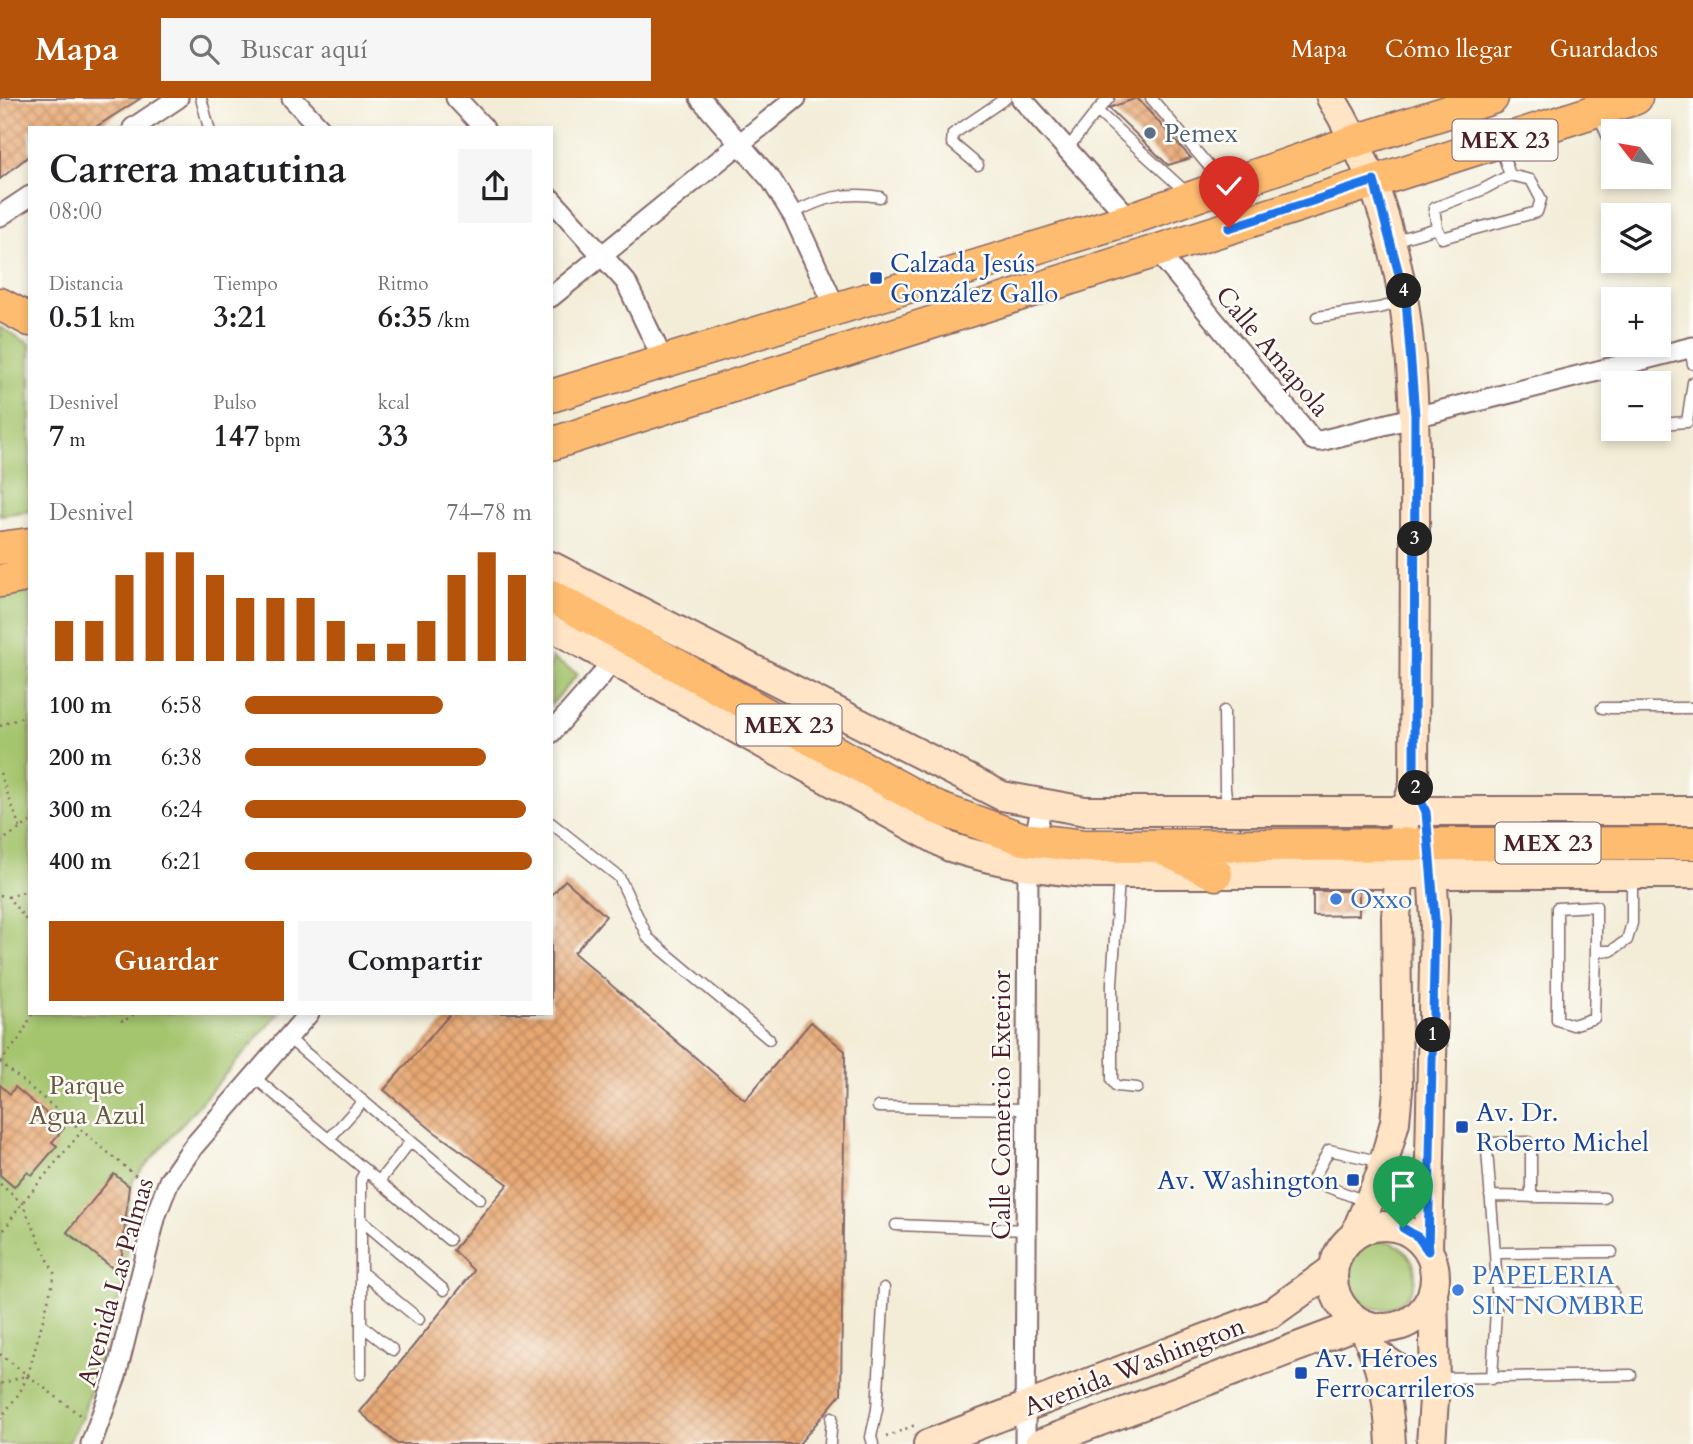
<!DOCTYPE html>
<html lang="es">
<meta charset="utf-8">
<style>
:root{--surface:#fff;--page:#f6f6f6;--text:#202124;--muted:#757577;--accent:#b45309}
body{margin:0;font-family:Cardo,serif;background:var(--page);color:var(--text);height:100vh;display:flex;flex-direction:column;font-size:26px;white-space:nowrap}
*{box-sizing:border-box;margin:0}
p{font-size:23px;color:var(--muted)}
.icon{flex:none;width:38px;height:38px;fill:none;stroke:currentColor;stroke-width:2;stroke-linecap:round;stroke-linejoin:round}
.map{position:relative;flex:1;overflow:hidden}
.sheet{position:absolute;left:28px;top:28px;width:525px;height:889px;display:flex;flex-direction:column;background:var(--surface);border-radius:0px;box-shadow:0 4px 10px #0003}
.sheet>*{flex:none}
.needle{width:46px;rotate:301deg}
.fabs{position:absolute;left:1601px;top:21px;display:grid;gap:14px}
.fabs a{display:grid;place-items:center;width:70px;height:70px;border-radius:0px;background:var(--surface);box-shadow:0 4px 10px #0003;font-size:35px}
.pin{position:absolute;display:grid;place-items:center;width:60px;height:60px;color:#fff;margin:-72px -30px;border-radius:50% 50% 50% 0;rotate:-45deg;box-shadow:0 0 7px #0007}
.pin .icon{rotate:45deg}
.km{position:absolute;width:35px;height:35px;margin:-18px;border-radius:50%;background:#222;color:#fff;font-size:19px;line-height:35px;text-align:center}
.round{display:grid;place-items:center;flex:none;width:74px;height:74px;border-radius:0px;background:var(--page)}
.summary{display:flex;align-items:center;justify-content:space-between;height:119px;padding:0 21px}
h1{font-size:38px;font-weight:700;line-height:52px}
.figures{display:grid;grid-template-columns:repeat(3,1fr);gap:10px;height:119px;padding:7px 21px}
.figures div{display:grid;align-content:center}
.figures b{font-size:30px;font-weight:700}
.figures small{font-size:19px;font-weight:400}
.figures p{font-size:19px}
.chart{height:196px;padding:14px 21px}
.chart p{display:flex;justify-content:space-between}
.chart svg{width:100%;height:126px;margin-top:7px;stroke:var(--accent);stroke-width:6}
.button{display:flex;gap:14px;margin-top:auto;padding:14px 21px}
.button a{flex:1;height:80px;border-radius:0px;background:var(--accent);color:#fff;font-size:28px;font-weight:700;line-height:80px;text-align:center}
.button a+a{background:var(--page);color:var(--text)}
ul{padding:0 21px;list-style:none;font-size:23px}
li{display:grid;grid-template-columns:112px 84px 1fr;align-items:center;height:52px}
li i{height:18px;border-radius:9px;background:var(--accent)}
header{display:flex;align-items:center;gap:42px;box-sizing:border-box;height:98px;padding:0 35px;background:var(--accent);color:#fff}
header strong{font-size:33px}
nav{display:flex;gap:38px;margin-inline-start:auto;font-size:24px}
.search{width:490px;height:63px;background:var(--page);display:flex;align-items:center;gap:18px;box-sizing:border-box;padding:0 24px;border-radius:0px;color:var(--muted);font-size:26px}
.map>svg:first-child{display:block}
.green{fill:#a4c46d;stroke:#77724c;stroke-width:2}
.building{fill:url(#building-cross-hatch)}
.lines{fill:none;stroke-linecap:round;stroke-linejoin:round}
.lane-casing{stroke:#856768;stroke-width:13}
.street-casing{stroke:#856768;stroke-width:23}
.secondary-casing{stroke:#856768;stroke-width:32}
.primary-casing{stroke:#856768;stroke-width:35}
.path{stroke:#856768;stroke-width:2.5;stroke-dasharray:2 5;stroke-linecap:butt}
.lane{stroke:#fff;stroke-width:10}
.street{stroke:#fff;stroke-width:19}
.secondary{stroke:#ffe4c6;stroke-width:28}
.primary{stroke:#febc70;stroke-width:32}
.route-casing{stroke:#fff;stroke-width:14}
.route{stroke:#1a73e8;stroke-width:9}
.service-dot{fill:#5c6f8a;stroke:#fdfcf7;stroke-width:2.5}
.transit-dot{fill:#1a4fb4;stroke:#fdfcf7;stroke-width:2.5}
.shop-dot{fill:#3f7fe0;stroke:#fdfcf7;stroke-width:2.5}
.labels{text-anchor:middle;stroke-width:5;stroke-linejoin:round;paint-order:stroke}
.shield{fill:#fdfcf7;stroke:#806168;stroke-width:2}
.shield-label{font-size:24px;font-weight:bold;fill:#4a1f2b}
.service-label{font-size:26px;fill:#4e5e75;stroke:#fdfcf7;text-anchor:start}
.transit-label{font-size:26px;fill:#164399;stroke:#fdfcf7;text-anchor:start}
.street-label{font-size:26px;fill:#4a1f2b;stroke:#fdfcf7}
.shop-label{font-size:26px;fill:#366cbe;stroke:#fdfcf7;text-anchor:start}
.park-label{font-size:26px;fill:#6a5942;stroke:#fdfcf7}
</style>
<header>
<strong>Mapa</strong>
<div class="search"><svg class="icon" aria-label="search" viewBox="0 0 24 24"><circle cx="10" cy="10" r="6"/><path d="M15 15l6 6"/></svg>Buscar aquí</div>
<nav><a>Mapa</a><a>Cómo llegar</a><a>Guardados</a></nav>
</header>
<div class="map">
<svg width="1693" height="1346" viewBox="0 0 1693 1346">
<defs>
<pattern id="building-cross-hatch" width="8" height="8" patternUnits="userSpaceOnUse" patternTransform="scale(1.75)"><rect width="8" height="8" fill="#e8a872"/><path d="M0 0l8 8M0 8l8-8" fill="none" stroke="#be885e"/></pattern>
</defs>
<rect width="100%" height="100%" fill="#fdfcf7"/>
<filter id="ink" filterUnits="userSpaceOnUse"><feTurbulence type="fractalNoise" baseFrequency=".0143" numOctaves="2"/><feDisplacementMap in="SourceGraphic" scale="14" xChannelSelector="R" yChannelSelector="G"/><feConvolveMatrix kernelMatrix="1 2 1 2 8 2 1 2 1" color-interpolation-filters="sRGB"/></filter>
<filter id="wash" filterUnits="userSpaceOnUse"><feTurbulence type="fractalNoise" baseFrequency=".00686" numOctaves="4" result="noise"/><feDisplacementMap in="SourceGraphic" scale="28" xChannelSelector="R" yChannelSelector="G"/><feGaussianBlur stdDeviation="1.57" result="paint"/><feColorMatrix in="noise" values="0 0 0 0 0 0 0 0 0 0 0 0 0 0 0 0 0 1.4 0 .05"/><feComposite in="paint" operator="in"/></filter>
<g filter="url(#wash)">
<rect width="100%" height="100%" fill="#f3edd8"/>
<path class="green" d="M 0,229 L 30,246 L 30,413 L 0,417 Z
M 30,494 L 30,915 L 279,915 L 133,1082 L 126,1121 L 127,1160 L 119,1200 L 82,1319 L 68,1346 L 0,1346 L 0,500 Z
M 551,560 L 578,576 L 551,607 Z
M1347 1177a34 34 0 1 1 68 0a34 34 0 1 1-68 0Z"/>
<g id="blocks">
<path class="building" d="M 0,0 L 141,0 L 94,30 L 30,30 L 30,57 L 0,81 Z
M 1137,0 L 1191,60 L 1168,67 L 1109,10 Z
M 565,782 L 606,818 L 574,855 L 745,1002 L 811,924 L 845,953 L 841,1296 L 799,1346 L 397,1346 L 360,1314 L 474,1173 L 453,1152 L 508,1086 L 433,1033 L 384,992 L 451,915 L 551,915 L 551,798 Z
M 1313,793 L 1359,793 L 1359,817 L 1313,818 Z
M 0,987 L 10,996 L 15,989 L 64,1030 L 52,1044 L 57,1048 L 32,1077 L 27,1074 L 14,1089 L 0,1077 Z
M 114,1076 L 129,1088 L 120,1176 L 67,1134 Z"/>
</g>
</g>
<g filter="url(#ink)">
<use href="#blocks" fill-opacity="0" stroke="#856768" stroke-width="2"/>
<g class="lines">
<g class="lane-casing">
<path id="lane" d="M 201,0 L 209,30
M 1151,0 L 1223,85
M 1097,13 L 1109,0
M 1599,17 L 1610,45
M 1068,50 L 1097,13 L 1186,94
M 978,67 L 952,45 L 953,36 L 1006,0
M 792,116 C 821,100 847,93 880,99
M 1437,130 L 1442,140 L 1537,114 L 1541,101 L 1531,82 L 1510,77
M 1393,143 L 1437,130 L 1434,110 L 1482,92 L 1510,77 L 1500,48
M 1317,219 L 1379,210 L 1402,204
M 1690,250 L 1693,266
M 1659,326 L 1687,324 L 1693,284
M 1602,610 L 1693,610
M 1224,613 L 1225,691 L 1228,709
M 551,725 L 619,779 L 648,840 L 769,941
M 1119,780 L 1112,885 L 1112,982 L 1116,988 L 1137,990
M 1596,853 L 1596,808 L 1557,810 L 1557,922 L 1573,927 L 1594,920 L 1596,853 L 1611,853 L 1627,842 L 1632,825 L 1632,780
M 288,940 L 480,1101
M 254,979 L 449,1142
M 878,1009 L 1027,1011
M 329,1041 L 363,1003
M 379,1083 L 411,1043
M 1490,1098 L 1604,1100
M 1365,1103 L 1312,1083 L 1329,1052 L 1382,1064
M 361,1122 L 444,1192
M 896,1127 L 1026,1132
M 1495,1155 L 1487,1052 L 1490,1045 L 1528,1044 L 1531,1051 L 1531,1099
M 361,1174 L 419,1221
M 1497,1194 L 1495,1155 L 1612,1154
M 361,1227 L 393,1252
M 361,1276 L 361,1081 L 366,1072
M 1438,1280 L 1631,1277
M 1492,1281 L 1497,1194 L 1613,1194
M 830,1346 L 832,1319
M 873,1346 L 871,1339 L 877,1311 L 884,1190"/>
</g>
<g class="street-casing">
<path id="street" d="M 292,0 L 320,30
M 456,0 L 484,30
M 700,0 L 772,83 L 794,119 L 836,211
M 1021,0 L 1130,121
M 133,30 L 178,0
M 551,101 L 626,184 L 664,264
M 0,118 L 30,98
M 1157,153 L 1313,342 L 1320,343 L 1693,249
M 551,199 L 796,0
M 551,635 L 601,578 L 617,551
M 91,1346 L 116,1278 L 156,1117 L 169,1083 L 193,1049 L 309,915
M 1025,1346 L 1028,769 L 1042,707"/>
</g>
<g class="secondary-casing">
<path id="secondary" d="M 1331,0 C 1415,137 1416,281 1415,437 C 1415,520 1414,603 1414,687 L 1405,714 L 1396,819 L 1398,992 L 1395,1024 L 1381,1075 L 1355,1136
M 551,468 L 1002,698 L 1085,713 L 1693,713
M 551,528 L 950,749 C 999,765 1045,772 1096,776 L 1693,776
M1333 1179a51 51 0 1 1 102 0a51 51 0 1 1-102 0Z
M 1428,1153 L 1435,821 L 1431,756
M 1378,1257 L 1406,1276 L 1434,1280
M 928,1346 L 1272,1215 L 1332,1172
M 1039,1346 L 1361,1225 C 1381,1264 1389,1302 1391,1346
M 1431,1346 L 1435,1286 L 1433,1192"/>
</g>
<g class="primary-casing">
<path id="primary" d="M 0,206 L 30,222
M 551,298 L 1130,121 L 1355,43 L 1492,0
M 551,346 L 1636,0
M 0,450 L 30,446
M 0,483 L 30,477
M 551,498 L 937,710 L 1023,741 L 1084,748 L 1693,745
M 1164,751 L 1216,776"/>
</g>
<path class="path" d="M 0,628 L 30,616
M 0,675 L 20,730
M 0,744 L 30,724
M 0,797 L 8,799 L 30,827
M 8,799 L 30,792
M 121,915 L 122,924 L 136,915
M 0,964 L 148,1088
M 0,964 L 20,940 L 33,915
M 0,1086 L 22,1105 L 55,1177 L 28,1277 L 0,1286
M 0,1138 L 22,1105 L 82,1033
M 0,1256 L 81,1318
M 0,1321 L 20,1294 L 28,1277
M 886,1339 L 915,1327"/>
<use href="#lane" class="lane"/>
<use href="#street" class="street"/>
<use href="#secondary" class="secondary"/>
<use href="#primary" class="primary"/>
</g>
</g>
<g class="lines" filter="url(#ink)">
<g class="route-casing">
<path id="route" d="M 1229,130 L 1374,83 L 1406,202 L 1415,317 L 1414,687 L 1426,714 L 1435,821 L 1428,1153 L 1418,1139 L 1403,1130"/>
</g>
<use href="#route" class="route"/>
</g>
<circle class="service-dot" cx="1150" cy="35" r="7"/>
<g class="transit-dot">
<rect x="869" y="173" width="14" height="14" rx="3.5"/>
<rect x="1455" y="1022" width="14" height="14" rx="3.5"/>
<rect x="1346" y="1075" width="14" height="14" rx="3.5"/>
<rect x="1294" y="1268" width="14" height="14" rx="3.5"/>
</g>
<g class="shop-dot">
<circle cx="1336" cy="801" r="7"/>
<circle cx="1458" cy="1192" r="7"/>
</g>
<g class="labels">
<g class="shield">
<rect x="1452.5" y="21.5" width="105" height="41" rx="5"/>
<rect x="736.5" y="606.5" width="105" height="41" rx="5"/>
<rect x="1495.5" y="724.5" width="105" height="41" rx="5"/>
</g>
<g class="shield-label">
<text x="1505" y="50">MEX 23</text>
<text x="789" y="635">MEX 23</text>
<text x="1548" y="753">MEX 23</text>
</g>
<g class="service-label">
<text x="1164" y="44">Pemex</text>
</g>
<g class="transit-label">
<text x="890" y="174">Calzada Jesús<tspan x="890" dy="30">González Gallo</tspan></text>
<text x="1476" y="1023">Av. Dr.<tspan x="1476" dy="30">Roberto Michel</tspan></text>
<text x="1339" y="1091" text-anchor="end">Av. Washington</text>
<text x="1315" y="1269">Av. Héroes<tspan x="1315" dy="30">Ferrocarrileros</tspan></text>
</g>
<g class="street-label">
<text transform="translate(1273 253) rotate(50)" y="9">Calle Amapola</text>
<text transform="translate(1001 1007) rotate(-90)" y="9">Calle Comercio Exterior</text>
<text transform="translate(115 1184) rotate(-74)" y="9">Avenida Las Palmas</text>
<text transform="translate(1134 1268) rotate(-21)" y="9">Avenida Washington</text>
</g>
<g class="shop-label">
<text x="1350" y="810">Oxxo</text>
<text x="1472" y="1186">PAPELERIA<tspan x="1472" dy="30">SIN NOMBRE</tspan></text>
</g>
<g class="park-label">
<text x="87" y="996">Parque<tspan x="87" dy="30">Agua Azul</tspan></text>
</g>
</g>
</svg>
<div class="fabs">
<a><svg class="needle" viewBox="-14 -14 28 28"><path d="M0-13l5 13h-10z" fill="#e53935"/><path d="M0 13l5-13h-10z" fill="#757577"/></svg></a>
<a><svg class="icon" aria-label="layers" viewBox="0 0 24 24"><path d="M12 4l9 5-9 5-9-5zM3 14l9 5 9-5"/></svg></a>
<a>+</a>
<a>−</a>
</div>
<div class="pin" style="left:1403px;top:1130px;background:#1e9e55"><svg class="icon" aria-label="arrive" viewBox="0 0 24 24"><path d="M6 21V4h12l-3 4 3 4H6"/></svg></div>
<div class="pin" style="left:1229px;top:130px;background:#d93025"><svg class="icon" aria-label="check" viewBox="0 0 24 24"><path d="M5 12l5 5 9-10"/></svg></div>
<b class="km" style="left:1433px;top:937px">1</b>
<b class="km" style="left:1416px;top:690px">2</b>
<b class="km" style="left:1415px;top:441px">3</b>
<b class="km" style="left:1404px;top:193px">4</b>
<section class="sheet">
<div class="summary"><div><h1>Carrera matutina</h1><p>08:00</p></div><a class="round"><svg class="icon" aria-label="share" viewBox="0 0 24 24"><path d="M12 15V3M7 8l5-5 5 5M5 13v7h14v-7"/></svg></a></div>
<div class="figures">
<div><p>Distancia</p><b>0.51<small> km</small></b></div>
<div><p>Tiempo</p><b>3:21</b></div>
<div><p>Ritmo</p><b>6:35<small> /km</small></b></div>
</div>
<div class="figures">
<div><p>Desnivel</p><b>7<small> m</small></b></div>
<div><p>Pulso</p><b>147<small> bpm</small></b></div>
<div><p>kcal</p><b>33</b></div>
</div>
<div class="chart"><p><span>Desnivel</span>74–78 m</p>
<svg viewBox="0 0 160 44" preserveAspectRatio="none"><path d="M5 44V30M15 44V30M25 44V14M35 44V6M45 44V6M55 44V14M65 44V22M75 44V22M85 44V22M95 44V30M105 44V38M115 44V38M125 44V30M135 44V14M145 44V6M155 44V14"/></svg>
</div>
<ul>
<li><b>100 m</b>6:58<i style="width:69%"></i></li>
<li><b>200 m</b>6:38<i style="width:84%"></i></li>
<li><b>300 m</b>6:24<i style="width:98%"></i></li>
<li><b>400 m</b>6:21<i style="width:100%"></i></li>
</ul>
<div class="button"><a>Guardar</a><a>Compartir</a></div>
</section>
</div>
